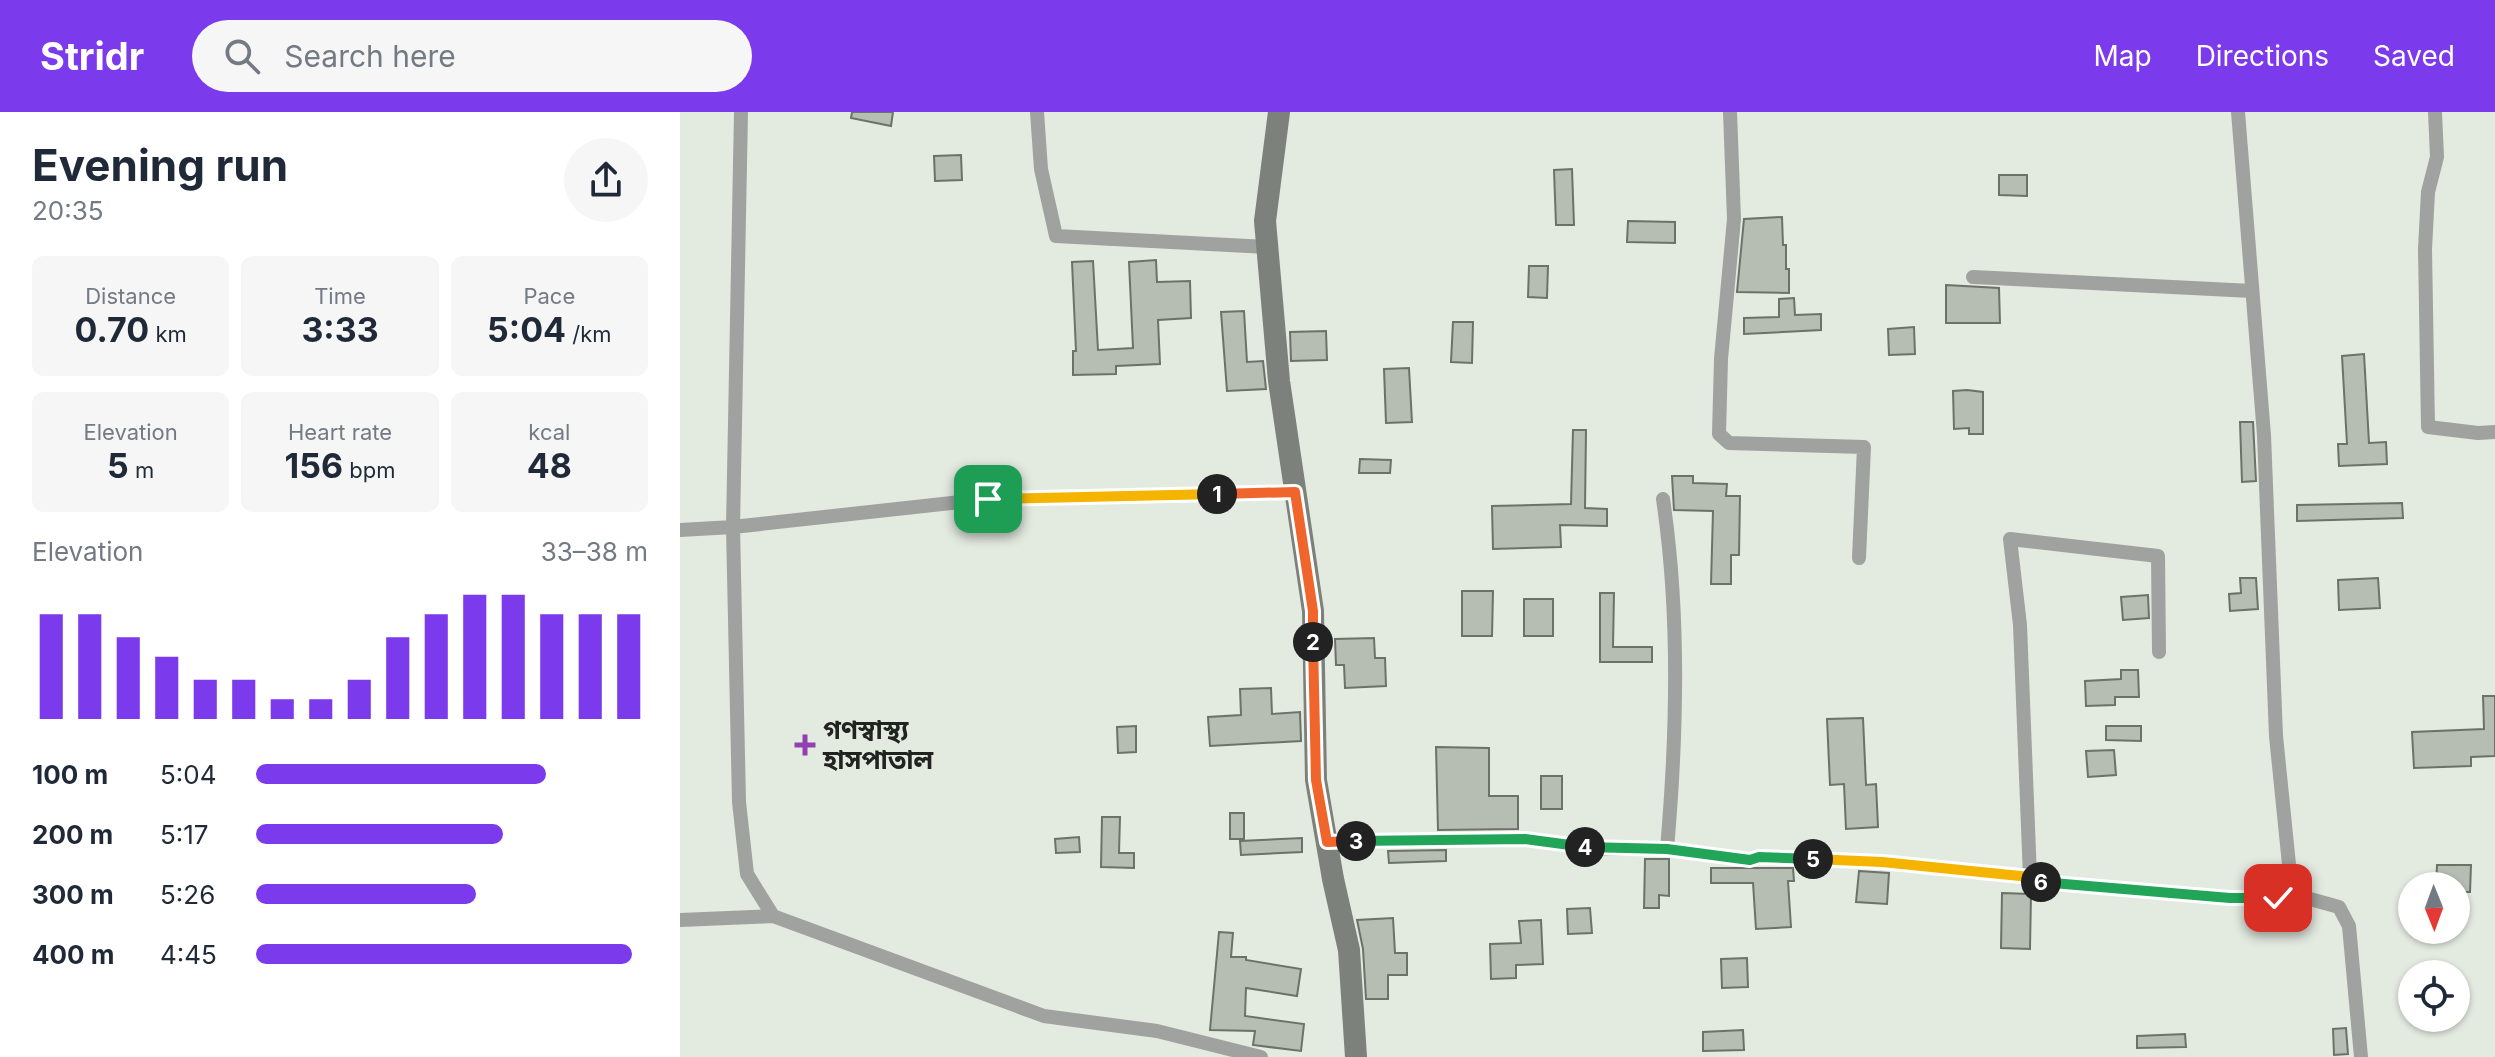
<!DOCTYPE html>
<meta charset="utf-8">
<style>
:root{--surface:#fff;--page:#f6f6f7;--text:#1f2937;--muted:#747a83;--accent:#7c3aed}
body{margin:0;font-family:Inter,"Noto Sans Bengali",sans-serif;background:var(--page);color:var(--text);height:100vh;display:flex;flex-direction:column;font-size:30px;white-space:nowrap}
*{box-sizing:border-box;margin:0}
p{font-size:26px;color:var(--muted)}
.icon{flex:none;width:44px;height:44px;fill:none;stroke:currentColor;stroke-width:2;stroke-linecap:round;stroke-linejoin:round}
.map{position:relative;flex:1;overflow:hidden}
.panel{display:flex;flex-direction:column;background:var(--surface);width:680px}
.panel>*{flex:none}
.needle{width:52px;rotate:179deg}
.controls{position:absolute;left:1718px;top:760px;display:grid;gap:16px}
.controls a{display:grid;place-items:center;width:72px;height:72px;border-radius:50%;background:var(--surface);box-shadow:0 2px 6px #0004;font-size:40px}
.pin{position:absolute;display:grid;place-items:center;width:68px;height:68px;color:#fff;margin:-34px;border-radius:16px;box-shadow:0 4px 12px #0006}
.km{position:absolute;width:40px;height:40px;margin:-20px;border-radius:50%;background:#222;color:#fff;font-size:22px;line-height:40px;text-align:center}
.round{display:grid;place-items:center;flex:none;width:84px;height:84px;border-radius:42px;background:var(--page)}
.headline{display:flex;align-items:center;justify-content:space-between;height:136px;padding:0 32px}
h1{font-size:44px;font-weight:700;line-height:60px}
.figures{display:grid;grid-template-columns:repeat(3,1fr);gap:12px;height:136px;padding:8px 32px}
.figures div{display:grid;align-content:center;border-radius:12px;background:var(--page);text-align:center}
.figures b{font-size:34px;font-weight:700}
.figures small{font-size:22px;font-weight:400}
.figures p{font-size:22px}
.chart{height:224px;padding:16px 32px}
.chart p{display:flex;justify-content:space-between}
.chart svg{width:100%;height:144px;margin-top:8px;stroke:var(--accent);stroke-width:6}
ul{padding:0 32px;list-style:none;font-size:26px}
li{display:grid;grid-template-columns:128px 96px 1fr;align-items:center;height:60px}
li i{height:20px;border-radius:10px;background:var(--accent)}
header{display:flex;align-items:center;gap:48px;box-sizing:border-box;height:112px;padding:0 40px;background:var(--accent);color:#fff}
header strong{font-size:38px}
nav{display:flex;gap:44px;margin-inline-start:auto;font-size:28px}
.search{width:560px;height:72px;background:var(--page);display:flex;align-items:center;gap:20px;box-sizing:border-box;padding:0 28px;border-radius:44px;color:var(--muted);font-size:30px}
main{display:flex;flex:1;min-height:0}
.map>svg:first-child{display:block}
.building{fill:#b6bdb3;stroke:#6c7269;stroke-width:2}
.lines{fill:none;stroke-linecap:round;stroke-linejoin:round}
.street{stroke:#9fa29e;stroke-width:14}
.secondary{stroke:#7d817b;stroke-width:22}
.split-1-casing{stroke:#fff;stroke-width:16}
.split-2-casing{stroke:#fff;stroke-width:16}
.split-3-casing{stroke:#fff;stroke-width:16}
.split-4-casing{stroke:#fff;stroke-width:16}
.split-5-casing{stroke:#fff;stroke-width:16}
.split-6-casing{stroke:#fff;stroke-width:16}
.split-7-casing{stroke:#fff;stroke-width:16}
.split-1{stroke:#f5b400;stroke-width:10}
.split-2{stroke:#f0652b;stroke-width:10}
.split-3{stroke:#f0652b;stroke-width:10}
.split-4{stroke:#22a559;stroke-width:10}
.split-5{stroke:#22a559;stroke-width:10}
.split-6{stroke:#f5b400;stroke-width:10}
.split-7{stroke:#22a559;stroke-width:10}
.poi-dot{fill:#9140af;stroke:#e3eae0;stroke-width:3}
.labels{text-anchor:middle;stroke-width:8;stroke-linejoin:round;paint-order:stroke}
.poi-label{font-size:26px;font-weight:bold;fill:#20231f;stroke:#e3eae0;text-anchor:start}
</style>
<header>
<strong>Stridr</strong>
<div class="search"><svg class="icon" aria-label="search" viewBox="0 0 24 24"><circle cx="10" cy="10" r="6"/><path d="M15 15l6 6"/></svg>Search here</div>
<nav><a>Map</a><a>Directions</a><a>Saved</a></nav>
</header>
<main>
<section class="panel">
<div class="headline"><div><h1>Evening run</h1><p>20:35</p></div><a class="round"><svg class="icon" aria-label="share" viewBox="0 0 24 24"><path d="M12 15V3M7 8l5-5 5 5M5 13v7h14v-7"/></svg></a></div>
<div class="figures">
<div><p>Distance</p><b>0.70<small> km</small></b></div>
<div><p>Time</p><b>3:33</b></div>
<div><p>Pace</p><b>5:04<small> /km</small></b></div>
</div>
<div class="figures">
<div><p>Elevation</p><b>5<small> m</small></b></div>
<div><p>Heart rate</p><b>156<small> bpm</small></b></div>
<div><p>kcal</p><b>48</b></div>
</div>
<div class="chart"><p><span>Elevation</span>33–38 m</p>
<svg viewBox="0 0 160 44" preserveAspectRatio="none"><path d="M5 44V12M15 44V12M25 44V19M35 44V25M45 44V32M55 44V32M65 44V38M75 44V38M85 44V32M95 44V19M105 44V12M115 44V6M125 44V6M135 44V12M145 44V12M155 44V12"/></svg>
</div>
<ul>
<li><b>100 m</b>5:04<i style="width:74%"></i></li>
<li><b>200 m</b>5:17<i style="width:63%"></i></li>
<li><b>300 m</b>5:26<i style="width:56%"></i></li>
<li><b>400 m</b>4:45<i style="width:96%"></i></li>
</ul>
</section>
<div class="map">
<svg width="1815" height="945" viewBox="0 0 1815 945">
<rect width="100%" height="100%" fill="#e3eae0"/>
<path class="building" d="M 172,0 L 213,0 L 211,14 L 171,6 Z
M 281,43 L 282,68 L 255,69 L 254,44 Z
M 892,57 L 894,113 L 876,113 L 874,58 Z
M 1319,63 L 1347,63 L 1347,84 L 1319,83 Z
M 1102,105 L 1103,133 L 1106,133 L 1106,157 L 1109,157 L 1109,181 L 1057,180 L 1064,107 Z
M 948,109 L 995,110 L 995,131 L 947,130 Z
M 476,148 L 477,170 L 510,169 L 511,206 L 478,208 L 480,252 L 436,254 L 436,262 L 393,263 L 393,239 L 396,239 L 392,150 L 413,149 L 418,238 L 453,236 L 449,150 Z
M 849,154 L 868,154 L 867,186 L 848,185 Z
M 1266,173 L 1319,176 L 1320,211 L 1266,211 Z
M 1114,186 L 1115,203 L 1141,202 L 1141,218 L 1064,222 L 1064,206 L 1099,205 L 1099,187 Z
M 564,199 L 567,250 L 583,249 L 586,277 L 547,279 L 541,200 Z
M 773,210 L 793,210 L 792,251 L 771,250 Z
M 1234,215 L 1235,242 L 1209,243 L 1208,217 Z
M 646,219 L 647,248 L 611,249 L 610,220 Z
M 1684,242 L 1689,331 L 1706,330 L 1707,352 L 1659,354 L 1658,332 L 1667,332 L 1662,244 Z
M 729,256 L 732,310 L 706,311 L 704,257 Z
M 1287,278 L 1303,280 L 1303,322 L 1289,322 L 1289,316 L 1274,317 L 1273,279 Z
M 1560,310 L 1573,310 L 1576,369 L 1562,370 Z
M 893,318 L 906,318 L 905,396 L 927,397 L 927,414 L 880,413 L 881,435 L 813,437 L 812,394 L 891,392 Z
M 680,347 L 711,348 L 710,361 L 679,361 Z
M 992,364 L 1013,364 L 1013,371 L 1047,372 L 1046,384 L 1060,384 L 1059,443 L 1051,443 L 1051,472 L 1031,472 L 1033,399 L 994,398 Z
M 1722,391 L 1723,406 L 1617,409 L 1617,393 Z
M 1560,466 L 1576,466 L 1578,497 L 1550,499 L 1549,482 L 1561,481 Z
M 1698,466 L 1700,496 L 1659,498 L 1658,468 Z
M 782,479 L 813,479 L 812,524 L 782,524 Z
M 920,481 L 934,481 L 933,535 L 972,535 L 972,550 L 920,550 Z
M 1468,483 L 1469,506 L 1443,508 L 1441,485 Z
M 844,487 L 873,487 L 873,524 L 844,524 Z
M 694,526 L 695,546 L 705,546 L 706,574 L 665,576 L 664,553 L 656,553 L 655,527 Z
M 1441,558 L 1458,558 L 1459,585 L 1435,585 L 1435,593 L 1406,594 L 1405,569 L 1441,567 Z
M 591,576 L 592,602 L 620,600 L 621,629 L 530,634 L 528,605 L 561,603 L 560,577 Z
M 1803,584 L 1815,584 L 1815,644 L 1791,645 L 1791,654 L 1734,656 L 1732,620 L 1804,617 Z
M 1183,606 L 1186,673 L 1196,672 L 1198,715 L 1166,717 L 1164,672 L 1150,673 L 1147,607 Z
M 456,614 L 456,640 L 438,641 L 437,615 Z
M 1426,614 L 1461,614 L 1461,629 L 1426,628 Z
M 756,635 L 809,636 L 809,684 L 838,684 L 838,717 L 758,718 Z
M 1434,638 L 1436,663 L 1408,665 L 1406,639 Z
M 861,664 L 882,664 L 882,697 L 861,697 Z
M 550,701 L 564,701 L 564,727 L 550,727 Z
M 422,705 L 440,705 L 439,741 L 454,741 L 454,756 L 421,755 Z
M 399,725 L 400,740 L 376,741 L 375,727 Z
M 622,726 L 622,740 L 561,743 L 560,729 Z
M 766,738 L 766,749 L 709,751 L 708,739 Z
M 965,747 L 989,747 L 989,784 L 979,783 L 979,796 L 964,796 Z
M 1757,753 L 1791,753 L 1790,780 L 1776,780 L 1776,774 L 1756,774 Z
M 1031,756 L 1113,756 L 1114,769 L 1108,769 L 1111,815 L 1076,817 L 1073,771 L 1031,771 Z
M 1179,759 L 1209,761 L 1207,792 L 1176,790 Z
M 1322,781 L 1351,782 L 1350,837 L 1321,836 Z
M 910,796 L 912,821 L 888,822 L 887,797 Z
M 713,806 L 715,841 L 727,841 L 727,863 L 708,863 L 708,887 L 686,887 L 683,837 L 677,808 Z
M 861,808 L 863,852 L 836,853 L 836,866 L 811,867 L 810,832 L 841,831 L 839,809 Z
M 539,820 L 553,821 L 551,845 L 566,845 L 566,848 L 621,857 L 617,884 L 566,876 L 565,904 L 624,912 L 621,939 L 573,933 L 575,919 L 530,918 Z
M 1067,846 L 1068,875 L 1042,876 L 1041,847 Z
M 1666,916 L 1668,942 L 1654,943 L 1653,917 Z
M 1063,918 L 1064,938 L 1023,939 L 1023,920 Z
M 1505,922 L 1506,935 L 1457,936 L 1457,924 Z"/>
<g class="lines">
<path class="street" d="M 61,0 L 53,415 L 59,690 L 67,762 L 93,804
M 357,0 L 361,57 L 376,124 L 587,135
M 1050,0 L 1054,107 L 1041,247 L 1039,322 L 1049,331 L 1184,335 L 1179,446
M 1558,0 L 1584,323 L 1596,624 L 1612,782
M 1755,0 L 1757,45 L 1748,80 L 1745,137 L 1748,315 L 1798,321 L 1815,320
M 1293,165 L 1572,179
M 983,387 C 1000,502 997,621 987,737
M 0,418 L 53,415 L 308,387 L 615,380
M 647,730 L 845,727 L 914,737 L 987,737 L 1070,748 L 1079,745 L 1202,750 L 1350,765 L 1363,770 L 1550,786 L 1598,786 L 1612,782 L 1659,795 L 1669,814 L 1681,945
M 1350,765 L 1340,513 L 1330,427 L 1478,444 L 1479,540
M 0,808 L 93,804 L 364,904 L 477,919 L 581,945"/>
<path class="secondary" d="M 599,0 L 585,109 L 599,269 L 633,499 L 636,668 L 653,767 L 669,838 L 676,945"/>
</g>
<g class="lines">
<g class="split-1-casing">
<path id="split-1" d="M 308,387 L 537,382"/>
</g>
<g class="split-2-casing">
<path id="split-2" d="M 537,382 L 615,380 L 633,499 L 633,530"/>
</g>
<g class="split-3-casing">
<path id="split-3" d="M 633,530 L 636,668 L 647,730 L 676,729"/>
</g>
<g class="split-4-casing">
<path id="split-4" d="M 676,729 L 845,727 L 905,735"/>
</g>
<g class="split-5-casing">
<path id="split-5" d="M 905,735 L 987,737 L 1070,748 L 1079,745 L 1133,747"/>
</g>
<g class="split-6-casing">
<path id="split-6" d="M 1133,747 L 1202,750 L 1350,765 L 1361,770"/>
</g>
<g class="split-7-casing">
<path id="split-7" d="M 1361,770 L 1550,786 L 1598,786"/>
</g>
<use href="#split-1" class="split-1"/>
<use href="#split-2" class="split-2"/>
<use href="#split-3" class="split-3"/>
<use href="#split-4" class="split-4"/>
<use href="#split-5" class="split-5"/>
<use href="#split-6" class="split-6"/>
<use href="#split-7" class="split-7"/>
</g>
<path class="poi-dot" d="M121 621h8v8h8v8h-8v8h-8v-8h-8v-8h8z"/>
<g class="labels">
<g class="poi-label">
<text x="143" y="627">গণস্বাস্থ্য<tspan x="143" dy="30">হাসপাতাল</tspan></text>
</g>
</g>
</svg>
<div class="controls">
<a><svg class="needle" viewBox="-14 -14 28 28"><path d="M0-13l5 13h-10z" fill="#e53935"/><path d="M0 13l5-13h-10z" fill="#747a83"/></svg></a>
<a><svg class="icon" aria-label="locate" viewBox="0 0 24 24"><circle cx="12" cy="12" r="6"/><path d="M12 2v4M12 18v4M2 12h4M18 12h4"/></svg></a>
</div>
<div class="pin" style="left:308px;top:387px;background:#1e9e55"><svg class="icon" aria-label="arrive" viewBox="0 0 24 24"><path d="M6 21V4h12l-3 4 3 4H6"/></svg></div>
<div class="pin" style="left:1598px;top:786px;background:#d93025"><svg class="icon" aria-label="check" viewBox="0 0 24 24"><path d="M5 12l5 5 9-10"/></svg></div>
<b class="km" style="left:537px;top:382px">1</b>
<b class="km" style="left:633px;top:530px">2</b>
<b class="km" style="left:676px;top:729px">3</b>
<b class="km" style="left:905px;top:735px">4</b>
<b class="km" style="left:1133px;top:747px">5</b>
<b class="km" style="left:1361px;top:770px">6</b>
</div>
</main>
